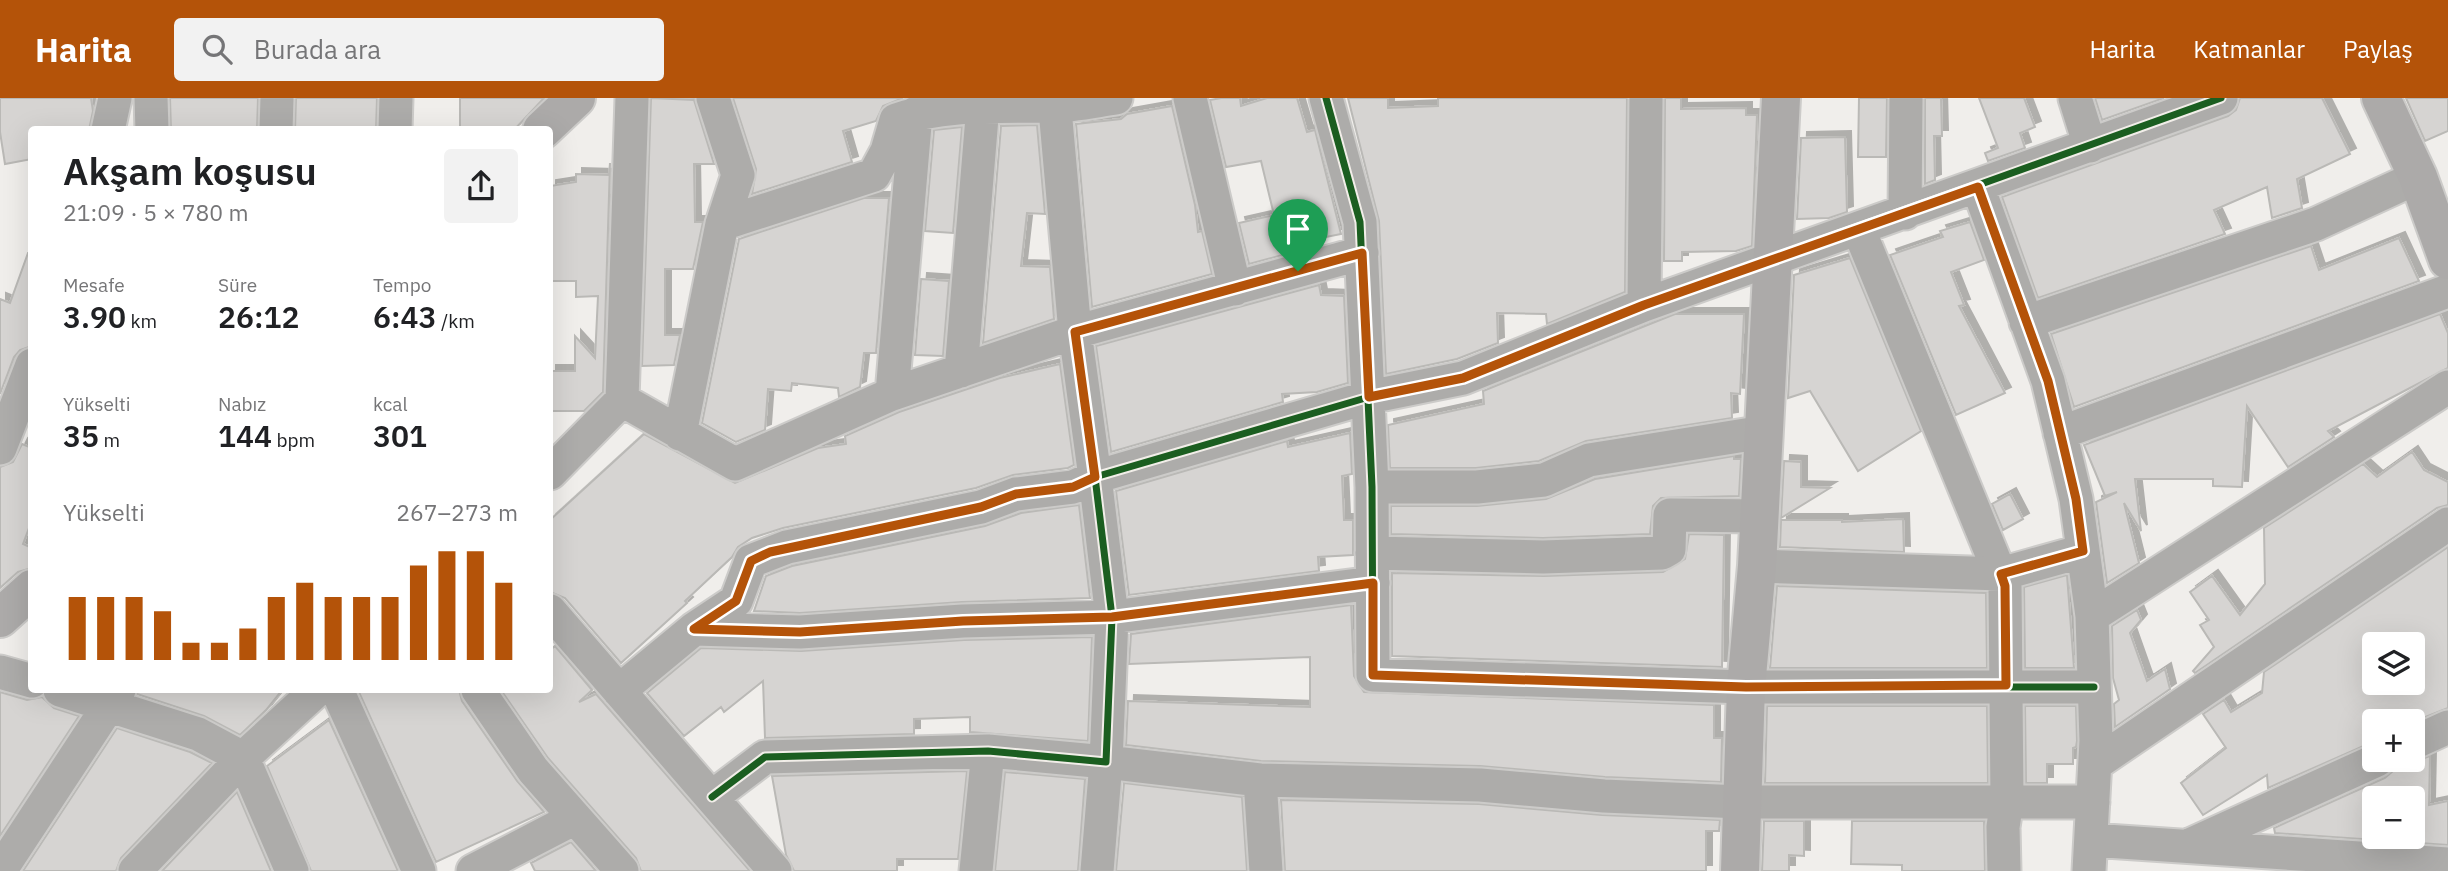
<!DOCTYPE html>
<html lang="tr">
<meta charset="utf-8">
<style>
:root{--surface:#fff;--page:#f2f2f2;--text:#202124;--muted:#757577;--accent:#b45309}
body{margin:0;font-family:"IBM Plex Sans",sans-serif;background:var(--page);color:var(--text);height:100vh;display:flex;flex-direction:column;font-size:26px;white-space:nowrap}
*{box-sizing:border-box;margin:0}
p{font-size:23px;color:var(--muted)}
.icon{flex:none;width:38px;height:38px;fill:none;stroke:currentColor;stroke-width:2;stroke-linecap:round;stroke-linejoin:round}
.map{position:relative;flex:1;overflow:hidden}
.panel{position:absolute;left:28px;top:28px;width:525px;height:567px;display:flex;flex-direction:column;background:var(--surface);border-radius:7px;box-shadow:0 7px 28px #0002}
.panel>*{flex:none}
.controls{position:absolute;left:2362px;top:534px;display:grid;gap:14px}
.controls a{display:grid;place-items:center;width:63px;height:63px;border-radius:7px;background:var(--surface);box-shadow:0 7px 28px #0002;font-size:35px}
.pin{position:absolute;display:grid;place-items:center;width:60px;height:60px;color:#fff;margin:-72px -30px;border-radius:50% 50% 50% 0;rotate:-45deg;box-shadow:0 0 7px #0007}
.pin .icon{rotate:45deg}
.round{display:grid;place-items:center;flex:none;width:74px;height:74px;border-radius:7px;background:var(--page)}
.head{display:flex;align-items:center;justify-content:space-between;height:119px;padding:0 35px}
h1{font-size:38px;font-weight:600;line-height:52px}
.figures{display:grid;grid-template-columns:repeat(3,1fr);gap:10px;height:119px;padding:7px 35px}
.figures div{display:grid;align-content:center}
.figures b{font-size:30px;font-weight:600}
.figures small{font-size:19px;font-weight:400}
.figures p{font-size:19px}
.chart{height:196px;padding:14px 35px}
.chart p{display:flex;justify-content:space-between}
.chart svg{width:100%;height:126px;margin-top:7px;stroke:var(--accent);stroke-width:6}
header{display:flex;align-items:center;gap:42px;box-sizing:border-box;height:98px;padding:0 35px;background:var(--accent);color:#fff}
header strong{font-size:33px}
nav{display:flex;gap:38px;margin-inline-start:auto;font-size:24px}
.search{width:490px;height:63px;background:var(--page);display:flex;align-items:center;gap:18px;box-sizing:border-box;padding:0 24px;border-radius:7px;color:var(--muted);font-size:26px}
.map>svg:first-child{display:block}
.building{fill:#d6d4d2;stroke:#bab9b6;stroke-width:2;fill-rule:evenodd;filter:url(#shadow)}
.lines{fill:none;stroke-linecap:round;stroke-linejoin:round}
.street-casing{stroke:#cccbc9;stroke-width:37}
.secondary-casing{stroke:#cccbc9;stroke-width:42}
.street{stroke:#adacaa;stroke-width:33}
.secondary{stroke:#acaaa9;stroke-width:38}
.cycleway-casing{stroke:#f2eee9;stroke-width:11}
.cycleway{stroke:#1b5e20;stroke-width:7}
.route-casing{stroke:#fff;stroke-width:14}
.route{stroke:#b45309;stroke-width:9}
</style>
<header>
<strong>Harita</strong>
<div class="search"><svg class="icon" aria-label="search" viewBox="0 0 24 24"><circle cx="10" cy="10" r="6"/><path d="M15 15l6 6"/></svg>Burada ara</div>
<nav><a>Harita</a><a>Katmanlar</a><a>Paylaş</a></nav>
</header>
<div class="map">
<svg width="2448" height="773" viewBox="0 0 2448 773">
<defs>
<filter id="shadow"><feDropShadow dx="6" dy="-6" stdDeviation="0" flood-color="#0004"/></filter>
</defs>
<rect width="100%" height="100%" fill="#f0eeeb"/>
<path class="building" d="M 0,0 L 91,0 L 93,13 L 89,32 L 32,32 L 32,61 L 5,66 L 0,34 Z
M 170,0 L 258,0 L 257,32 L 171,32 Z
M 296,0 L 377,0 L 376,32 L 295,32 Z
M 460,0 L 544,0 L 514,32 L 460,32 Z
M 651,0 L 694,2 L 714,66 L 694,66 L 695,124 L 703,124 L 693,171 L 665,171 L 665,237 L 680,237 L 674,267 L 642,268 Z
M 733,0 L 903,0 L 883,8 L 876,23 L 843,33 L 852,64 L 752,96 L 756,71 Z
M 1221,0 L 1240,0 L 1241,8 L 1267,0 L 1297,0 L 1307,34 L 1315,32 L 1341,136 L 1311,142 L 1312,149 L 1249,166 L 1239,125 L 1274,117 L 1261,63 L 1226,69 L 1210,2 Z
M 1348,0 L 1388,0 L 1388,10 L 1438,8 L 1438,0 L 1627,0 L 1625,194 L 1547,226 L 1546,216 L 1497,215 L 1498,245 L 1457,261 L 1386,276 L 1379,123 Z
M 1665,0 L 1681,0 L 1681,11 L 1746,10 L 1746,17 L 1757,17 L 1752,148 L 1736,153 L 1682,154 L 1682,163 L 1664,163 Z
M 1859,0 L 1887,0 L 1886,59 L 1858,59 Z
M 1925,0 L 1941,0 L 1942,38 L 1934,38 L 1935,82 L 1925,86 Z
M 1979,0 L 2024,0 L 2035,29 L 2020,35 L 2025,50 L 1988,63 L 1985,55 L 1998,50 Z
M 2095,0 L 2164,0 L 2102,22 Z
M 2240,0 L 2322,0 L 2350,56 L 2297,81 L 2302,110 L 2272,120 L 2267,89 L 2214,112 L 2225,136 L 2038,200 L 2002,99 L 2228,18 L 2236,12 Z
M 2406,0 L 2448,0 L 2448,33 L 2425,43 Z
M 1172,8 L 1195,107 L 1198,134 L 1202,133 L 1212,176 L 1092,209 L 1076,26 L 1121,21 L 1127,16 Z
M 1037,27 L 1045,116 L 1027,115 L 1021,168 L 1050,169 L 1054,221 L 983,245 L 1001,28 Z
M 962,29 L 953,135 L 925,133 L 934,32 Z
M 1845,39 L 1847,114 L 1829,120 L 1797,121 L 1801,40 Z
M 610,65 L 603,294 L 584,313 L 550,313 L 550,273 L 575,273 L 575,238 L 595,260 L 598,198 L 576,199 L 576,183 L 550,183 L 550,88 L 576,84 L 576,76 L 609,77 Z
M 864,100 L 889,100 L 876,255 L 864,255 L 860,289 L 839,299 L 838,290 L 792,285 L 791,293 L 768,291 L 765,332 L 736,344 L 702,325 L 739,141 Z
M 1970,124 L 1984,162 L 1951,174 L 1964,207 L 1959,208 L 2005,295 L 1956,317 L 1890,157 L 1943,139 L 1940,133 Z
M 2399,140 L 2419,183 L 2074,309 L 2051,236 L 2311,148 L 2319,172 Z
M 28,155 L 32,155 L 32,248 L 20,252 L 14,259 L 0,296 L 0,201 L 10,205 Z
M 1850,160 L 1921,333 L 1858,373 L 1810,293 L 1788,300 L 1794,177 Z
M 921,181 L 949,183 L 943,258 L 915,257 Z
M 1319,187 L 1321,197 L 1344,198 L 1348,285 L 1317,294 L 1282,296 L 1283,304 L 1111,354 L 1096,248 Z
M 1675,216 L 1744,216 L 1740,296 L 1731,295 L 1732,320 L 1586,343 L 1539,363 L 1476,370 L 1390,370 L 1388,327 L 1484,306 L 1483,293 Z
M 2440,216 L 2448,235 L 2448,270 L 2328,333 L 2334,339 L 2288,369 L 2247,308 L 2242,389 L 2213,388 L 2213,381 L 2135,381 L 2141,433 L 2124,405 L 2139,465 L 2107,485 L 2096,404 L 2117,394 L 2105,398 L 2084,347 Z
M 1060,266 L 1074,367 L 1068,370 L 1013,377 L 976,390 L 783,430 L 752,440 L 738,449 L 732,459 L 685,503 L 687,505 L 621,565 L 565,500 L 550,494 L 550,422 L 644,336 L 735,385 L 818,350 L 846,346 L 845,338 L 899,314 L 1000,280 Z
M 1350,335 L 1352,376 L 1342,378 L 1344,422 L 1353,422 L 1353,457 L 1318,459 L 1319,473 L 1129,497 L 1116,393 L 1287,343 L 1288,349 Z
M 22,346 L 32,350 L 32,422 L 23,446 L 32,450 L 32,470 L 18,474 L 0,490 L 0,369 L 13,364 Z
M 2412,354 L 2424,372 L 2448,384 L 2448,407 L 2437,410 L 2195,575 L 2193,573 L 2214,549 L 2200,527 L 2209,522 L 2190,494 L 2212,478 L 2240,517 L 2265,486 L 2264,430 L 2363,366 L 2377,379 Z
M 1734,358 L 1734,361 L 1741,361 L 1739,398 L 1661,400 L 1653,408 L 1650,436 L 1543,440 L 1391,436 L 1391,408 L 1477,408 L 1546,401 L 1595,381 Z
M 1784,363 L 1801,364 L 1801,389 L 1830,390 L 1781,420 Z
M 2010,396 L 2023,421 L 2003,432 L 1992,406 Z
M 1079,407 L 1090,500 L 962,504 L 800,515 L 754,513 L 766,478 L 792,468 L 985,428 L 1021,415 Z
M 1903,421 L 1904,454 L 1780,449 L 1781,422 L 1842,422 L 1842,424 Z
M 1689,436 L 1724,437 L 1722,569 L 1392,558 L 1392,475 L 1544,478 L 1663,474 L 1685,461 Z
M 2448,449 L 2448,610 L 2413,624 L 2375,623 L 2375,643 L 2268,690 L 2267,677 L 2203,717 L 2181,685 L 2226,650 L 2203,616 L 2224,602 L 2231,614 L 2262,595 L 2264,574 ZM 2375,546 L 2413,546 L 2413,584 L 2375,584 Z
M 2067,477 L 2074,570 L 2025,570 L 2024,489 Z
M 1777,488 L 1986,495 L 1987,570 L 1770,570 Z
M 1351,507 L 1354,578 L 1364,594 L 1714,607 L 1714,640 L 1722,640 L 1721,684 L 1605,679 L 1480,668 L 1261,663 L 1126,647 L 1128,603 L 1310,609 L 1310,559 L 1129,566 L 1131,536 Z
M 2137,512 L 2141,522 L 2130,535 L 2147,583 L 2165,571 L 2170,591 L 2115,629 L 2114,606 L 2119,602 L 2113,580 L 2112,528 Z
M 1092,539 L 1088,643 L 970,634 L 970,619 L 914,621 L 914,636 L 765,640 L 763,583 L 724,614 L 721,609 L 684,638 L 647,595 L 701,550 L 801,553 L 964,542 Z
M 555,548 L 592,592 L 579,604 L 596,596 L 750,773 L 641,773 L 636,760 L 548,660 L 501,592 L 550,592 L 550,552 Z
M 138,592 L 282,592 L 266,612 L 240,637 L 204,618 L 137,596 Z
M 358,592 L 459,592 L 462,603 L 517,683 L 544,714 L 436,764 Z
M 0,594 L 27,602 L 42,599 L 54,610 L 79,618 L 0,738 Z
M 1767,608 L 1987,608 L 1988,685 L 1765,685 Z
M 2025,608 L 2076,608 L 2077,643 L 2076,649 L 2073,650 L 2073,666 L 2047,666 L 2047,685 L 2026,685 Z
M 329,622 L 398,773 L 311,773 L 267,668 Z
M 117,630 L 190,654 L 212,665 L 121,760 L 116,773 L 23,773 Z
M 2430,658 L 2429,707 L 2448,703 L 2448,747 L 2275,735 L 2274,730 L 2385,680 L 2393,673 L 2396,662 L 2412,664 ZM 2375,700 L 2413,700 L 2413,738 L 2375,738 Z
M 967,673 L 958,761 L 897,761 L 897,773 L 794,773 L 786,757 L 772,678 Z
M 1005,674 L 1085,681 L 1078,773 L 995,773 Z
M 1124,685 L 1242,699 L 1247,773 L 1116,773 Z
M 237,694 L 271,773 L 162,773 Z
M 1281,702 L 1479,706 L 1602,717 L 1720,722 L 1719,733 L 1706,733 L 1706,773 L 1285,773 Z
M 1764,723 L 1804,723 L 1804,758 L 1789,757 L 1789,773 L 1762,773 Z
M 1852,723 L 1984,723 L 1985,773 L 1902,773 L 1902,767 L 1851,766 Z
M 571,744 L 596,773 L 535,773 L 531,765 Z"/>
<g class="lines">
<g class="street-casing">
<path id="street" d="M 151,0 L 152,32
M 1190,0 L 1235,191
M 1326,0 L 1360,124 L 1372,389 L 1373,577 L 1746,589 L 2094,589
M 2075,0 L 2090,48
M 108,32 L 115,0
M 276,32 L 277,0
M 395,32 L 396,0
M 1978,89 L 2048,283 L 2076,401 L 2092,518 L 2096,643 L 2089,773
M 1905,115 L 1906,0
M 722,126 L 874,77 L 887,53 L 896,22 C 946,5 999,9 1051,8 C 1073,8 1095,3 1116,0
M 1859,132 L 2005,488 L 2007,702 L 2003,729 L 2004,773
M 1644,207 L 1646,0
M 2026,224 L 2316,126 L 2418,79
M 961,273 L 983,7
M 892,296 L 916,15
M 622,302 L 632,0
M 2060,335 L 2448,193
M 680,336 L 722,126 L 738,77 L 713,0
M 0,350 L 32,267
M 550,375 L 622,302 L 735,366 L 892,296 L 1075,234 L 1054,0
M 1372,389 L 1477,389 L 1544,382 L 1589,362 L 1764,334
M 1372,455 L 1543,459 L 1662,455 L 1669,451 L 1670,417 L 1760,418
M 1757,468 L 2001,476 L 2083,453
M 550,513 L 775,773
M 2092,518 L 2448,289
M 694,531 L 800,534 L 963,523 L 1112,519 L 1373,485
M 0,574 L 32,583
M 60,592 L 198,636 L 243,660 L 292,773
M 337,592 L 419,773
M 478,592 L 533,672 L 622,773
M 619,593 L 694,531 L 736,503 L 751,463 L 787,449 L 981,409 L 1016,396 L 1073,389 L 1095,379 L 1075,234 L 1362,155
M 2413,645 L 2448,629
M 2095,666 L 2448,426
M 1260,682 L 1266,773
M 712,699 L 765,659 L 988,653 L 1106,664 L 1112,519 L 1095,379 L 1369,299 L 1463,280 L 1644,207 L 2221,0
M 2091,742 L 2448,766
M 2192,746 L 2377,662
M 0,773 L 119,592
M 135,773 L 243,660 L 317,592
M 473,773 L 573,721
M 976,773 L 988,653
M 1097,773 L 1106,664 L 1260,682 L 1480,687 L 1604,698 L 1740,704 L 2093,704"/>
</g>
<g class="secondary-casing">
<path id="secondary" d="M 2381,0 L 2418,79 L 2448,162
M 542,32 L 576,0
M 0,520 L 32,491
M 1740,773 L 1746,589 L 1757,468 L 1781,0"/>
</g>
<use href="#street" class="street"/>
<use href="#secondary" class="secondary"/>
<g class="cycleway-casing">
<path id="cycleway" d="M 1326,0 L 1360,124 L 1372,389 L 1373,577 L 1746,589 L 2094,589
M 712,699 L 765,659 L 988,653 L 1106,664 L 1112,519 L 1095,379 L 1369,299 L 1463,280 L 1644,207 L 2221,0"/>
</g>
<use href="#cycleway" class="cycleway"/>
</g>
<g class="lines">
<g class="route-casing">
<path id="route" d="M 1978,89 L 2048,283 L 2076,401 L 2083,453 L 2001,476 L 2005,488 L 2006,587 L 1746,589 L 1373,577 L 1373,485 L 1112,519 L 963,523 L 800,534 L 694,531 L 736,503 L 751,463 L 770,454 L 981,409 L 1016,396 L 1073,389 L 1095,379 L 1075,234 L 1362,155 L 1369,299 L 1463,280 L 1644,207 Z"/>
</g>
<use href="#route" class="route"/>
</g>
</svg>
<div class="controls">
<a><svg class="icon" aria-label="layers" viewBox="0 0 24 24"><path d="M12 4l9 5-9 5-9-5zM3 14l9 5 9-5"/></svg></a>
<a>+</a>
<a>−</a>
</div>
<div class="pin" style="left:1298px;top:173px;background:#1e9e55"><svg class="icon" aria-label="arrive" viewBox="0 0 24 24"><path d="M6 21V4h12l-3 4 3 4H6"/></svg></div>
<section class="panel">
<div class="head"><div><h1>Akşam koşusu</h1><p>21:09 · 5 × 780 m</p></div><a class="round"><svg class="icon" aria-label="share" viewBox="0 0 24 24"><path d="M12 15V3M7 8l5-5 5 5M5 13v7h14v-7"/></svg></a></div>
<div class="figures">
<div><p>Mesafe</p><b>3.90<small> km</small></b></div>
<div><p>Süre</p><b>26:12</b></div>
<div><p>Tempo</p><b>6:43<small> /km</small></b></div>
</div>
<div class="figures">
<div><p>Yükselti</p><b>35<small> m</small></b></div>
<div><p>Nabız</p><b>144<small> bpm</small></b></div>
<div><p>kcal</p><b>301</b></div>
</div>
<div class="chart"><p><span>Yükselti</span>267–273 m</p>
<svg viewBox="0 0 160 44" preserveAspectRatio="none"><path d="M5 44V22M15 44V22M25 44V22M35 44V27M45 44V38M55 44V38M65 44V33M75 44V22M85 44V17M95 44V22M105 44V22M115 44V22M125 44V11M135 44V6M145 44V6M155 44V17"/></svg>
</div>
</section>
</div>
